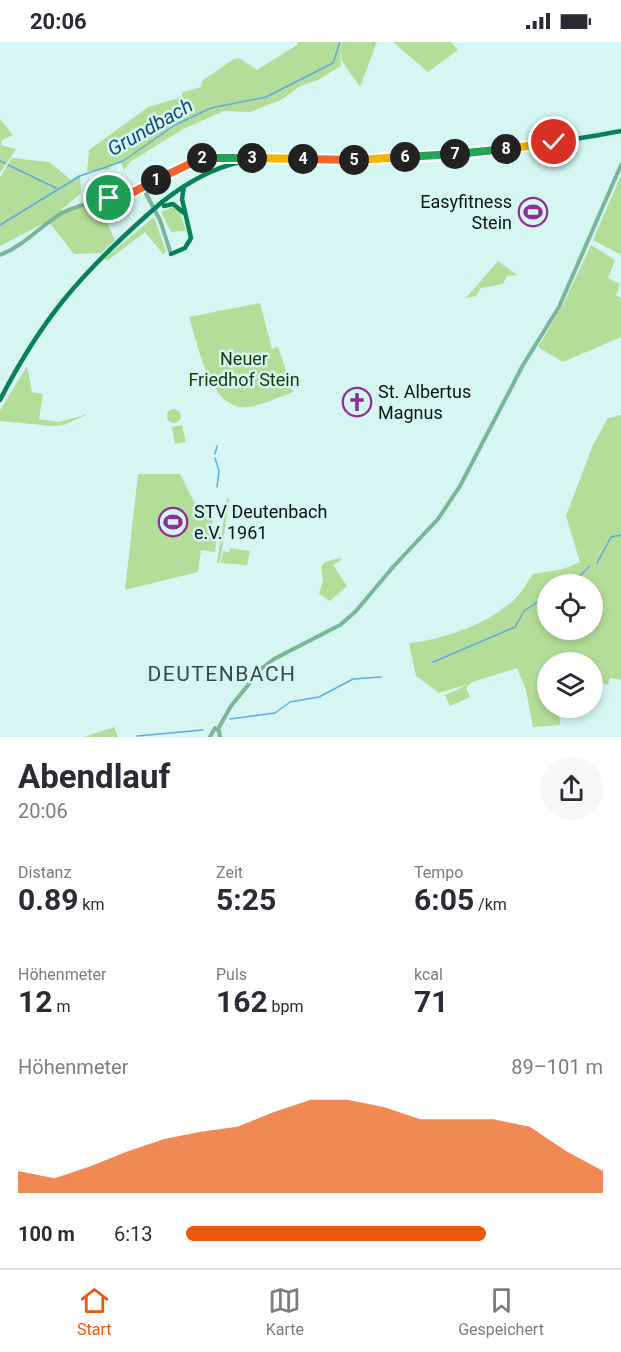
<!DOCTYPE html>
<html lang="de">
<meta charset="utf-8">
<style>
:root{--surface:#fff;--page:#f7f7f7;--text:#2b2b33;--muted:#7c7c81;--line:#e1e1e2;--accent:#ea580c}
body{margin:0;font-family:Roboto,sans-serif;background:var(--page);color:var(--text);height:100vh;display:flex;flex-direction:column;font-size:22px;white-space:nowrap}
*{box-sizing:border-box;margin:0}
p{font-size:20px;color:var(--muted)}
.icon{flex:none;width:33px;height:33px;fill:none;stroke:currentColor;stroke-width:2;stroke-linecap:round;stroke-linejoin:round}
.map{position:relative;height:695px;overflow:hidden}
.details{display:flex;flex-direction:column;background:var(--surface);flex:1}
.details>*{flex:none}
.buttons{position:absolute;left:537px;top:532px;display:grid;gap:12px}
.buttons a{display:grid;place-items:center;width:66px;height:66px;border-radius:50%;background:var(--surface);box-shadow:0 3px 9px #0003;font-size:30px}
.pin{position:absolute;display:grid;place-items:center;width:51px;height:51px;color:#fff;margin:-26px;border:3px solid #fff;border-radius:50%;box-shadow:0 2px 6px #0007}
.km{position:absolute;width:30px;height:30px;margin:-15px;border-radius:50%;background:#222;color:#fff;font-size:16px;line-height:30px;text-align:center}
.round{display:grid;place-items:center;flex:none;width:63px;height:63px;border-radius:32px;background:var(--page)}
.summary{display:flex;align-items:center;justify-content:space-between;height:102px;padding:0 18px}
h1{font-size:33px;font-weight:700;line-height:45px}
.stats{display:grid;grid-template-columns:repeat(3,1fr);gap:9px;height:102px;padding:6px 18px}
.stats div{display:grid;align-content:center}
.stats b{font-size:30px;font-weight:700}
.stats small{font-size:16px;font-weight:400}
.stats p{font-size:16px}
.chart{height:168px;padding:12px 18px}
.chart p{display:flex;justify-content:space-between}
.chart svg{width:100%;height:108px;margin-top:6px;fill:var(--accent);opacity:.7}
ul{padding:0 18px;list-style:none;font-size:20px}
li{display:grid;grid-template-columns:96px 72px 1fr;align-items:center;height:45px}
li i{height:15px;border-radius:8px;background:var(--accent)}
.status{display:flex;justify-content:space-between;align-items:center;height:42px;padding:0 30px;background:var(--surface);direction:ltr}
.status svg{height:16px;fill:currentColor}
.menu{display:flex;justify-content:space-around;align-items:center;height:84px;border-top:2px solid var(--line);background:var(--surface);font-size:16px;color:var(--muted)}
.menu a{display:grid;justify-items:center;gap:3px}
.menu .active{color:var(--accent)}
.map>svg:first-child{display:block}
.green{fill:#b3de99;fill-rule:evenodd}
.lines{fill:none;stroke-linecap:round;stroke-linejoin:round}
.stream{stroke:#61aae2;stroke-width:1.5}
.minor{stroke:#7bb698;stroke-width:4}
.major{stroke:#0a8056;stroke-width:4.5}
.major-bridge{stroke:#0a8056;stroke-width:4.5}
.split-1-casing{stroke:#fff;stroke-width:12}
.split-2-casing{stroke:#fff;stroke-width:12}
.split-3-casing{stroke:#fff;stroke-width:12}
.split-4-casing{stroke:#fff;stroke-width:12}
.split-5-casing{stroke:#fff;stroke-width:12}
.split-6-casing{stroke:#fff;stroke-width:12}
.split-7-casing{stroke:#fff;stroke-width:12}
.split-8-casing{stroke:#fff;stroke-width:12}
.split-9-casing{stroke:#fff;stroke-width:12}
.split-1{stroke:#f0652b;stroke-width:8}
.split-2{stroke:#f0652b;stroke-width:8}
.split-3{stroke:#22a559;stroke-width:8}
.split-4{stroke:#f5b400;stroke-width:8}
.split-5{stroke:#f0652b;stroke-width:8}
.split-6{stroke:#f5b400;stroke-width:8}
.split-7{stroke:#22a559;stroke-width:8}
.split-8{stroke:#22a559;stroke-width:8}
.split-9{stroke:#f5b400;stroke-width:8}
.labels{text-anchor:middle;stroke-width:5;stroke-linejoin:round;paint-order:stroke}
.poi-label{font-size:18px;fill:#081413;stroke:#d5f6f3;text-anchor:start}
.park-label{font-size:18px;fill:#1c3803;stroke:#d5f6f3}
.water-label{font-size:20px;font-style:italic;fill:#134b70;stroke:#d5f6f3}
.quarter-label{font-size:21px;letter-spacing:1.5px;fill:#314d4b;stroke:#d5f6f3}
</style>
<div class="status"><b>20:06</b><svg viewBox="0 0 49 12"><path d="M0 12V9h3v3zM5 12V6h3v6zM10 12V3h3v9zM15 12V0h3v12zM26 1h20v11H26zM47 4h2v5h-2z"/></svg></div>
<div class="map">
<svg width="621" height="695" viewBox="0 0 621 695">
<rect width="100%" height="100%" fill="#d5f6f3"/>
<path class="green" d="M 298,0 L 340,0 L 340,3 L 342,0 L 377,0 L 360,45 L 342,19 L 340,7 L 341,24 L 318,38 L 300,44 L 283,57 L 250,70 L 224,69 L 183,87 L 130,120 L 124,128 L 121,121 L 112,123 L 110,127 L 87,130 L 89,108 L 148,65 L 182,55 L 183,50 L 201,45 L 202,39 L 234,17 L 239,16 L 257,28 L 297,3 Z
M 393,0 L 451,0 L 458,8 L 428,30 Z
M 0,77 L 13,93 L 2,98 L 1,103 L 16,107 L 0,131 Z
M 12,116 L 49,120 L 71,138 L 80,132 L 81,151 L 60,169 L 103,160 L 106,178 L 115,198 L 101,211 L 74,212 L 48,179 L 0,204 L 0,135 Z
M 621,133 L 621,213 L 593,198 Z
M 172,165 L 180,170 L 186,189 L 171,190 L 161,170 Z
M 154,175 L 166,210 L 163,212 L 145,190 L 107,219 L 105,216 Z
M 591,203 L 615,218 L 608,236 L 620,242 L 616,253 L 621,256 L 621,295 L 563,320 L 538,305 L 563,263 Z
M 498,219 L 517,233 L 507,234 L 503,242 L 481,246 L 476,254 L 466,256 Z
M 260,261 L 272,307 L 278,305 L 293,350 C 279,355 263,363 249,365 C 210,371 198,302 189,275 Z
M 27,324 L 32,350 L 43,352 L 39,377 L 59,380 L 88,372 L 64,383 L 52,384 L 0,379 L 0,368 Z
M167 374a7 7 0 1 1 14 0a7 7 0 1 1-14 0Z
M 621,373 L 621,638 L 610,636 L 608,643 L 593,638 L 592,621 L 548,621 L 548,666 L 559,666 L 560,683 L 533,685 L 526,648 L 517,626 L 472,640 L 466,646 L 470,655 L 450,664 L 445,653 L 469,642 L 439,651 L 416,634 L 409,601 C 445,597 484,583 513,559 C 521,552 527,540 533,532 L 563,527 L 580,520 L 566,474 L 593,403 L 608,376 ZM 548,543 L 592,543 L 592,588 L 548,588 Z
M 182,383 L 186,400 L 175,402 L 172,385 Z
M 138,432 L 180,432 L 195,462 L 213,470 L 212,490 L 217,491 L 215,510 L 201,508 L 198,530 L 125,548 Z
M 227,456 L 229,457 L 220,521 L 217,521 Z
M 230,506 L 250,509 L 247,523 L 221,521 L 223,509 L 229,510 Z
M 340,516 L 341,518 L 333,523 L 347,544 L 330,559 L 319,552 L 323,538 L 321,525 L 325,520 Z
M 114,685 L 118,695 L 84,695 Z"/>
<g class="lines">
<path class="stream" d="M 0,119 L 5,121
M 8,123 L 56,146
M 0,183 L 80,134 L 123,119 L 175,83 L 211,66 L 266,55 L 333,21 L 340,0
M 215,412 L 217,404
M 215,416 L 219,429 L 217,445
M 597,521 L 611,495 L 621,493
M 570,543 L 590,524
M 433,620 L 515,585 L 524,569 L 548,553
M 230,677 L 275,671 L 290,660 L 319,655 L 353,637 L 381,635
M 137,694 L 203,688"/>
<path class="minor" d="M 0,213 C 24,204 40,184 62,171 C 89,157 117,158 143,146 L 160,178 L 171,212
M 218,687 L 231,664 L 262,626 L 274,617 L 340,583 L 356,569 L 393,525 L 438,477 L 460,444 L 523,323 L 559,265 L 621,123
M 210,695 L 215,686 L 219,689 L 220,695"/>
<path class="major" d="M 202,117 L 209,122 L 207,130
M 143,146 C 177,125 211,106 252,116
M 162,160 C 247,94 282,126 375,118 C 458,111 540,105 621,89
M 164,164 L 173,162 L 184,171
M 171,212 L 185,206 L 191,196 L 182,157 L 184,144
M 0,358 C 41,278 79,234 146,174"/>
<path class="major-bridge" d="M 146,174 L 162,160"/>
</g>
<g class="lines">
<g class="split-1-casing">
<path id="split-1" d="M 109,156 L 126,154 L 156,138"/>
</g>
<g class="split-2-casing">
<path id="split-2" d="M 156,138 L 202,116"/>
</g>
<g class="split-3-casing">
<path id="split-3" d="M 202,116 L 252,116"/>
</g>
<g class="split-4-casing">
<path id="split-4" d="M 252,116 L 303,117"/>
</g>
<g class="split-5-casing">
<path id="split-5" d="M 303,117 L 354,118"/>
</g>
<g class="split-6-casing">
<path id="split-6" d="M 354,118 L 405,115"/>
</g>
<g class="split-7-casing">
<path id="split-7" d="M 405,115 L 455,112"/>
</g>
<g class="split-8-casing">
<path id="split-8" d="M 455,112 L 506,107"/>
</g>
<g class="split-9-casing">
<path id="split-9" d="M 506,107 L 554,100"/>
</g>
<use href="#split-1" class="split-1"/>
<use href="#split-2" class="split-2"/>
<use href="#split-3" class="split-3"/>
<use href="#split-4" class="split-4"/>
<use href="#split-5" class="split-5"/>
<use href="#split-6" class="split-6"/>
<use href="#split-7" class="split-7"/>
<use href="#split-8" class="split-8"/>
<use href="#split-9" class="split-9"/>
</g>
<defs>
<g id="stadium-ring" transform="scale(1.5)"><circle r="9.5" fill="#d5f6f3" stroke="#8e2e96" stroke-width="1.5"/><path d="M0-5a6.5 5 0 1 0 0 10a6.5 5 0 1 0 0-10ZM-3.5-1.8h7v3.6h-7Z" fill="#8e2e96"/></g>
<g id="church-ring" transform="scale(1.5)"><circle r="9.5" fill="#d5f6f3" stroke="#8e2e96" stroke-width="1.5"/><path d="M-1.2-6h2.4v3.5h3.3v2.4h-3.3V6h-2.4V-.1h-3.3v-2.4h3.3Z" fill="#8e2e96"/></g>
</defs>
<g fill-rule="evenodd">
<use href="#stadium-ring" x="533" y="170"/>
<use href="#church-ring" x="357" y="360"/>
<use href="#stadium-ring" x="173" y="480"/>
</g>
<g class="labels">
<g class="poi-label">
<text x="512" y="166" text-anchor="end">Easyfitness<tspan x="512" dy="21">Stein</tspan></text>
<text x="378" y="356">St. Albertus<tspan x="378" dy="21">Magnus</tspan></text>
<text x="194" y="476">STV Deutenbach<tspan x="194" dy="21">e.V. 1961</tspan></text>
</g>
<g class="park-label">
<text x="244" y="323">Neuer<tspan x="244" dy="21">Friedhof Stein</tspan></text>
</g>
<g class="water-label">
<text transform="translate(150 85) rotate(-30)" y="7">Grundbach</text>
</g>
<g class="quarter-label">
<text x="222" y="639">DEUTENBACH</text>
</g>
</g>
</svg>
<div class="buttons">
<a><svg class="icon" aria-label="locate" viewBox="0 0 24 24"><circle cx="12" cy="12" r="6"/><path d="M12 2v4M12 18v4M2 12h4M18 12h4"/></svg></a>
<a><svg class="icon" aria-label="layers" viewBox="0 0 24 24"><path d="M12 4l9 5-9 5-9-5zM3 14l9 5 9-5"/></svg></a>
</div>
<div class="pin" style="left:109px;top:156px;background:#1e9e55"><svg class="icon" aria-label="arrive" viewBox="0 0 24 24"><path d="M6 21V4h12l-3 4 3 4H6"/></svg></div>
<div class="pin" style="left:554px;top:100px;background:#d93025"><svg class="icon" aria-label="check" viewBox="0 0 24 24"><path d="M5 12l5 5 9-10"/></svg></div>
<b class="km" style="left:156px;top:138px">1</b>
<b class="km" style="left:202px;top:116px">2</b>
<b class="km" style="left:252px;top:116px">3</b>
<b class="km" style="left:303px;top:117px">4</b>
<b class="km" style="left:354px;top:118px">5</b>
<b class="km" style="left:405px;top:115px">6</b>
<b class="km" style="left:455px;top:112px">7</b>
<b class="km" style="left:506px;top:107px">8</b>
</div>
<section class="details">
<div class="summary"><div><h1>Abendlauf</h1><p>20:06</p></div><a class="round"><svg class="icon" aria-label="share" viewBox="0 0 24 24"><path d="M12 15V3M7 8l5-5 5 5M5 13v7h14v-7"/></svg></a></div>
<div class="stats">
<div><p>Distanz</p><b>0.89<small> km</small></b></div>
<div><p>Zeit</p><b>5:25</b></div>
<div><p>Tempo</p><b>6:05<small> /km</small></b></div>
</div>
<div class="stats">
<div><p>Höhenmeter</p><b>12<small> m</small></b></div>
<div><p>Puls</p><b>162<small> bpm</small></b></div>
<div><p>kcal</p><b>71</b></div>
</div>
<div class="chart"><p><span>Höhenmeter</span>89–101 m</p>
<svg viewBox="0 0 160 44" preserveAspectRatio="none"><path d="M0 44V35L10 38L20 33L30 27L40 22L50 19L60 17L70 11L80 6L90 6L100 9L110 14L120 14L130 14L140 17L150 27L160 35V44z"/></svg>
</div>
<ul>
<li><b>100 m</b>6:13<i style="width:72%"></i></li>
</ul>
</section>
<nav class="menu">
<a class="active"><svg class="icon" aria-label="home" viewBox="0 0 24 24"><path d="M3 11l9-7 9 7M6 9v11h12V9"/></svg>Start</a>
<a><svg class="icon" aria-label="map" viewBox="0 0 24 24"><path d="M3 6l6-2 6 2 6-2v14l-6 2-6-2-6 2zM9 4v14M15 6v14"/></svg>Karte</a>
<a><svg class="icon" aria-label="saved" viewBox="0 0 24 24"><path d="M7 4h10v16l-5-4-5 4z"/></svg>Gespeichert</a>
</nav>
